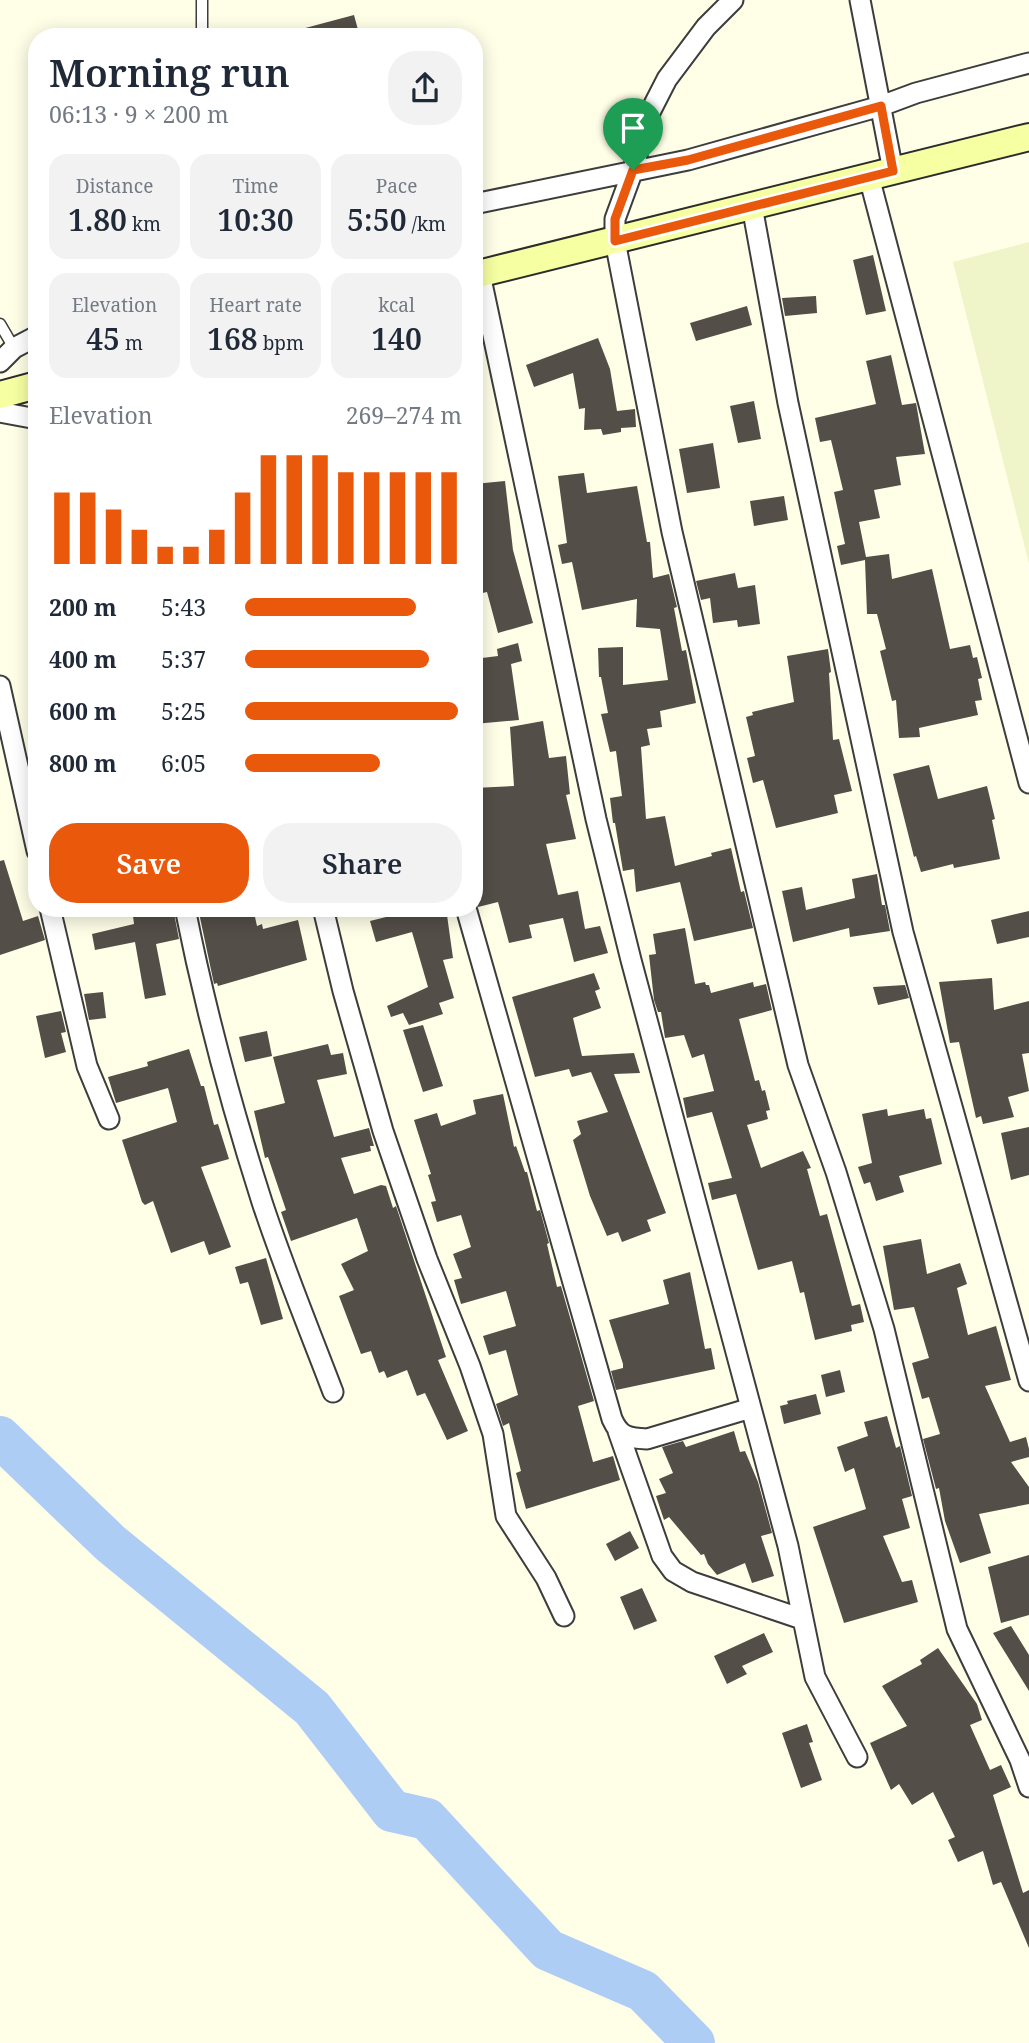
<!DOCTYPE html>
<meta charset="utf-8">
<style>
:root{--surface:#fff;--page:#f2f2f3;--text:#1f2937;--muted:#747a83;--accent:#ea580c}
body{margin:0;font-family:"Noto Serif",serif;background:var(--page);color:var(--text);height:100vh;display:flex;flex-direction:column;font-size:26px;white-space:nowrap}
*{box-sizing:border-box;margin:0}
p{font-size:23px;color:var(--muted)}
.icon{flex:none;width:38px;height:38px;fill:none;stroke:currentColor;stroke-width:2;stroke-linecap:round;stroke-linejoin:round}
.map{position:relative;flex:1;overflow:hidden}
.panel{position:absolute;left:28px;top:28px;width:455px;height:889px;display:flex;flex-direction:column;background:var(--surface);border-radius:28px;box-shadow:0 4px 18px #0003}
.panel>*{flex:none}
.pin{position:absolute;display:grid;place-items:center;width:60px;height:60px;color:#fff;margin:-72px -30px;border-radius:50% 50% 50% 0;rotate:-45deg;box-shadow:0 0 7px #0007}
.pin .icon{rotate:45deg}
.round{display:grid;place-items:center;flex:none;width:74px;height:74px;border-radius:28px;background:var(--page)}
.overview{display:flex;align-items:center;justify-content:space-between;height:119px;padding:0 21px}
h1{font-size:38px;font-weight:600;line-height:52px}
.stats{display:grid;grid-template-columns:repeat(3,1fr);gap:10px;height:119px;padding:7px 21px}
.stats div{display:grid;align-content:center;border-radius:18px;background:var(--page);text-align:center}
.stats b{font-size:30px;font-weight:600}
.stats small{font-size:19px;font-weight:400}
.stats p{font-size:19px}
.chart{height:196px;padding:14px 21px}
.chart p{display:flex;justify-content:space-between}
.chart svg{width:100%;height:126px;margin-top:7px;stroke:var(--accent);stroke-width:6}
.action{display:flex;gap:14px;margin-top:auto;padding:14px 21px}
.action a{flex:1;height:80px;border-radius:28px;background:var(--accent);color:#fff;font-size:28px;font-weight:600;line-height:80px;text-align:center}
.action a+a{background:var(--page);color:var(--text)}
ul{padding:0 21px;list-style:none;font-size:23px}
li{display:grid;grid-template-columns:112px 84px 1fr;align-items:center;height:52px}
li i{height:18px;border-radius:9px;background:var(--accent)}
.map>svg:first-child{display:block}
.farmland{fill:#eff4c9}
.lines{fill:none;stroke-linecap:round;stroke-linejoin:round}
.river{stroke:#aecdf5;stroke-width:42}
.building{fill:#534e47}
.lane-casing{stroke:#3d3d3d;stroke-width:13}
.street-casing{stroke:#3d3d3d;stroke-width:23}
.secondary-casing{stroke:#2c2c2c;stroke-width:30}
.lane{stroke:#fff;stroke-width:10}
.street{stroke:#fff;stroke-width:19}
.secondary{stroke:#f7ffa3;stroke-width:26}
.route-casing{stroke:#fff;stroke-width:14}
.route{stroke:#ea580c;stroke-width:9}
</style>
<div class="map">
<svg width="1029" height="2043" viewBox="0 0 1029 2043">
<rect width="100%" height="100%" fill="#ffffe8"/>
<path class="farmland" d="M 1029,242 L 1029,564 L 953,262 Z"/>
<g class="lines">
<path class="river" d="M 0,1437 L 110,1543 L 312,1708 L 392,1811 L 427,1819 L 548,1950 L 643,1991 L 694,2043"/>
</g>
<path class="building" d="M 354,15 L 360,37 L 295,37 L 294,31 Z
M 873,255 L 886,311 L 866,315 L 853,260 Z
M 816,296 L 817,313 L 785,316 L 782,298 Z
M 747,306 L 752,325 L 696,341 L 690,323 Z
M 598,338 L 610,369 L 617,411 L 635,409 L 636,427 L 621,428 L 621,432 L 603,435 L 601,429 L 584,430 L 585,408 L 579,409 L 573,373 L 534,387 L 526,365 Z
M 891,355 L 902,405 L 916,403 L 925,454 L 896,457 L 901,485 L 874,490 L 880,518 L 859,522 L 866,557 L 889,554 L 892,579 L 932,569 L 950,649 L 970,645 L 973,658 L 977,657 L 982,678 L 978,679 L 982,700 L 975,701 L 978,715 L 919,728 L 920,737 L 899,738 L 896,700 L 892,701 L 880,651 L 886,649 L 877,614 L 867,614 L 865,560 L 841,565 L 837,546 L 845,544 L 834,492 L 843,490 L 831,440 L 820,442 L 815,418 L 876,404 L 866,361 Z
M 754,401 L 761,439 L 738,443 L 730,406 Z
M 713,443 L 720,488 L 687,493 L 679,449 Z
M 584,473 L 587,493 L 637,486 L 647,542 L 650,542 L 653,578 L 669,574 L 677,607 L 674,608 L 682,651 L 686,650 L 696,703 L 660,711 L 662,727 L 647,729 L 650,745 L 641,747 L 646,819 L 665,816 L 675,866 L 712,856 L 711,853 L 731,848 L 741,892 L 744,891 L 753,928 L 694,941 L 680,882 L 636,892 L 634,869 L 623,871 L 615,823 L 613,823 L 610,798 L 622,796 L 616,751 L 610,752 L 601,714 L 608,713 L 601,677 L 599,677 L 598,648 L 623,647 L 623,685 L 668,680 L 660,629 L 636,627 L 637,599 L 582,610 L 572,562 L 562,564 L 558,545 L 567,543 L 558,476 Z
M 505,481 L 513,550 L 533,623 L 498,633 L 487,592 L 478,594 L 474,580 L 474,484 Z
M 784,496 L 788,520 L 754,526 L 750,501 Z
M 735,573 L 738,588 L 755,585 L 760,624 L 738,627 L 737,620 L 713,623 L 710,598 L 701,600 L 696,581 Z
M 518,643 L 522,661 L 511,664 L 519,720 L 474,724 L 474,659 L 498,656 L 497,649 Z
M 828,649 L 831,672 L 829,673 L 833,740 L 839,739 L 852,791 L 834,795 L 838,813 L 776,828 L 763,780 L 753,783 L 747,758 L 755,756 L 746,717 L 753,715 L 752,712 L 794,702 L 787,656 Z
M 543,721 L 549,758 L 566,756 L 570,794 L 566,795 L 576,839 L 546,844 L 558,895 L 578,891 L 585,929 L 600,926 L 608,953 L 574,962 L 563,918 L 529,925 L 532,938 L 509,943 L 498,902 L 478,907 L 474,899 L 474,788 L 514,786 L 510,727 Z
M 929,765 L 938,799 L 987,786 L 995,819 L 992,820 L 1000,859 L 954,868 L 953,864 L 921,872 L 916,856 L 914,857 L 893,774 Z
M 4,860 L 23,921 L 38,916 L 45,940 L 0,955 L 0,861 Z
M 877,874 L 882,905 L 885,905 L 890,931 L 850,937 L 849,928 L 793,942 L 782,891 L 802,887 L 806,910 L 855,898 L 852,879 Z
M 132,908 L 173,908 L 179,939 L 156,944 L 166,995 L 145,999 L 135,942 L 95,950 L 92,934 L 134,924 Z
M 198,908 L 253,908 L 257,926 L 262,924 L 263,929 L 298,920 L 307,960 L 218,986 L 217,983 L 214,984 Z
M 386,908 L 446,908 L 453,958 L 443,960 L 454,998 L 439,1003 L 443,1014 L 409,1025 L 403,1013 L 391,1017 L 387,1006 L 428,987 L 412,932 L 376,942 L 370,921 L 386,917 Z
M 1029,911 L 1029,937 L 997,944 L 991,920 Z
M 685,928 L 695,984 L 705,982 L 706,985 L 709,985 L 711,993 L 753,982 L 754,987 L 766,984 L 772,1010 L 739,1019 L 755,1081 L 759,1080 L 762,1091 L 765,1090 L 770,1110 L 766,1111 L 768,1119 L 747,1125 L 761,1168 L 803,1151 L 811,1168 L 807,1169 L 820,1216 L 827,1214 L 852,1306 L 860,1304 L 864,1322 L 851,1325 L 852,1331 L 815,1340 L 804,1292 L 800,1293 L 792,1261 L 758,1270 L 736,1194 L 712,1200 L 708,1183 L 732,1178 L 712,1112 L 687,1118 L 683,1098 L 714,1091 L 704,1054 L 692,1058 L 684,1035 L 665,1038 L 661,1012 L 658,1012 L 654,1000 L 649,955 L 656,954 L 653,934 Z
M 594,973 L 600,989 L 595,991 L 601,1008 L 573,1018 L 582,1056 L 634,1053 L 640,1073 L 614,1074 L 666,1213 L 647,1220 L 651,1231 L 622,1242 L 618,1232 L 607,1236 L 590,1196 L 573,1140 L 581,1134 L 577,1121 L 608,1112 L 591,1072 L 572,1077 L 569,1069 L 535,1077 L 512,997 Z
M 992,978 L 994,1010 L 1029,1001 L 1029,1053 L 1022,1054 L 1029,1091 L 1008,1097 L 1014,1117 L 983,1124 L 981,1116 L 976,1118 L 959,1042 L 950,1043 L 939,982 Z
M 905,985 L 909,998 L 878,1005 L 873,987 Z
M 103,992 L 106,1018 L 89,1020 L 84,994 Z
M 61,1011 L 66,1032 L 61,1033 L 66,1052 L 45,1058 L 36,1016 Z
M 423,1025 L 443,1086 L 423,1092 L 403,1030 Z
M 267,1031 L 272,1056 L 245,1062 L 239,1037 Z
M 328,1044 L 331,1055 L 343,1053 L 347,1074 L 317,1080 L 334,1137 L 369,1128 L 374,1146 L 370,1146 L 371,1151 L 341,1158 L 354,1194 L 381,1185 L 386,1186 L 393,1208 L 396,1206 L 446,1357 L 438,1360 L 468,1431 L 447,1440 L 425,1393 L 417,1396 L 407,1370 L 387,1378 L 384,1371 L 379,1373 L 371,1351 L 361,1354 L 339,1296 L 354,1290 L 341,1264 L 368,1251 L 357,1218 L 291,1241 L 281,1212 L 286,1210 L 268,1157 L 265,1158 L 254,1111 L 285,1103 L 273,1057 Z
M 189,1049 L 201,1086 L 204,1086 L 214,1125 L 218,1124 L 229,1159 L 201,1167 L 231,1247 L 209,1255 L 204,1241 L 171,1253 L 153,1201 L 145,1205 L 142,1202 L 122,1140 L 177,1122 L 168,1088 L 116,1103 L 108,1077 L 148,1066 L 147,1062 Z
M 503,1094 L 514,1147 L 516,1146 L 525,1172 L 527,1172 L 537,1211 L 540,1210 L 549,1243 L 547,1244 L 557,1287 L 561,1286 L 594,1401 L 578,1406 L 593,1462 L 613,1456 L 620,1480 L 526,1509 L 516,1473 L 521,1471 L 509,1423 L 503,1426 L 496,1404 L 518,1395 L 506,1350 L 489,1355 L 483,1336 L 516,1326 L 506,1291 L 461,1304 L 454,1280 L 462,1278 L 453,1254 L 471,1247 L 461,1215 L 437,1222 L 431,1202 L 436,1201 L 428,1175 L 431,1174 L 414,1120 L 437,1113 L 441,1126 L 476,1114 L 473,1100 Z
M 887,1109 L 888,1116 L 924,1109 L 926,1119 L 931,1118 L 942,1164 L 899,1176 L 904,1192 L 876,1201 L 870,1182 L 864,1184 L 858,1167 L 872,1163 L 862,1114 Z
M 1029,1127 L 1029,1175 L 1011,1180 L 1001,1133 Z
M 921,1239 L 927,1274 L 960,1263 L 967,1284 L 957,1288 L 968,1335 L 996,1326 L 1011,1380 L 985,1386 L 1010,1442 L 1026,1437 L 1029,1449 L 1029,1457 L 1011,1462 L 1029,1487 L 1029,1504 L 979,1514 L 991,1553 L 960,1563 L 945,1521 L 939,1488 L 936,1489 L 923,1439 L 940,1434 L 929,1397 L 922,1399 L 912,1363 L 929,1358 L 914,1307 L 894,1310 L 883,1246 Z
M 266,1258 L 283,1319 L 261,1325 L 248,1282 L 240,1284 L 235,1267 Z
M 690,1272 L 705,1349 L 711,1348 L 715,1369 L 616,1390 L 611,1371 L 623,1368 L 623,1364 L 609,1320 L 669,1304 L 663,1280 Z
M 840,1370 L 845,1392 L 826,1397 L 821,1375 Z
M 816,1394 L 821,1414 L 784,1424 L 780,1406 L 788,1404 L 787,1401 Z
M 887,1416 L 896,1448 L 900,1446 L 912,1496 L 902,1499 L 910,1528 L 883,1536 L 902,1582 L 912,1580 L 918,1602 L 844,1623 L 813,1527 L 866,1509 L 854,1468 L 845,1472 L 837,1447 L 868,1436 L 864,1422 Z
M 734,1431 L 740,1452 L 745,1451 L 758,1482 L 772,1533 L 761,1536 L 774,1576 L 752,1583 L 745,1563 L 717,1575 L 708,1564 L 704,1554 L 701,1555 L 669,1517 L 664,1520 L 656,1496 L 666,1493 L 659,1479 L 673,1473 L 662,1447 L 683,1441 L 686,1447 Z
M 630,1531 L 639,1548 L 615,1561 L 606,1544 Z
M 1029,1555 L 1029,1615 L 1001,1623 L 988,1567 Z
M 642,1588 L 657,1621 L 634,1630 L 620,1597 Z
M 1011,1626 L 1029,1655 L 1029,1691 L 993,1633 Z
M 764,1633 L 773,1652 L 742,1666 L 747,1674 L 727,1684 L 714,1656 Z
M 938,1648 L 977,1704 L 982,1720 L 970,1725 L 990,1770 L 1001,1765 L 1011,1787 L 993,1795 L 1023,1893 L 1029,1890 L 1029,1948 L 1001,1882 L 993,1885 L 983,1851 L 958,1862 L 948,1840 L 955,1837 L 933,1792 L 912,1805 L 899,1784 L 891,1790 L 870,1743 L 907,1726 L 882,1686 L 922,1664 L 920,1660 Z
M 807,1724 L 813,1742 L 809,1743 L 822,1780 L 801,1788 L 782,1733 Z"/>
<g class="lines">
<g class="lane-casing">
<path id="lane" d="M 202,0 L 202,37
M 0,324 L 14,348"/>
</g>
<g class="street-casing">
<path id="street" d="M 733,0 L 706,27 L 667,79 L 646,120 L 633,170 L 615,219 L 615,241 L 672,532 L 798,1065 L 836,1172 L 884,1329 L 957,1629 L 1020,1760 L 1029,1787
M 860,0 L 893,171
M 869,177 L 1029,783
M 474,204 L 688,160 L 881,106 L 916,93 L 1029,63
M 752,206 L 788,403 L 903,932 L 1029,1381
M 480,274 L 596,819 L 631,960 L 788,1546 L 815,1677 L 857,1757
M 0,362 L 14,348 L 37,336
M 0,412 L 37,419
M 0,686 L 37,851
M 50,908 L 87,1066 L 109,1119
M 185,908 C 205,1008 231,1105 262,1202 C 283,1266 309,1329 333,1392
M 323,908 L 343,991 L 383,1131 L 427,1259 L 470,1366 L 493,1434 L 506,1516 L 546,1578 L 564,1616
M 466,908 L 612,1419 C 620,1437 628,1438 647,1439 L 751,1408
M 618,1431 L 662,1556 L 673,1571 L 692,1582 L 802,1619"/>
</g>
<g class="secondary-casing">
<path id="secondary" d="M 474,275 L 1029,137
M 0,395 L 37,385"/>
</g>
<use href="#lane" class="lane"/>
<use href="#street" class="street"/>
<use href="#secondary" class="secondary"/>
</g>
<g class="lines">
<g class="route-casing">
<path id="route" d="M 881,106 L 893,171 L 615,241 L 615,219 L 633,170 L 688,160 Z"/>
</g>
<use href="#route" class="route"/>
</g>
</svg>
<div class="pin" style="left:633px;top:170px;background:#1e9e55"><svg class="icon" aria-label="arrive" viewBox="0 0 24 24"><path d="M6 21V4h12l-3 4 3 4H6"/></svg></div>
<section class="panel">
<div class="overview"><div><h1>Morning run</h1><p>06:13 · 9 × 200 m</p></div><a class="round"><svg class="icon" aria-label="share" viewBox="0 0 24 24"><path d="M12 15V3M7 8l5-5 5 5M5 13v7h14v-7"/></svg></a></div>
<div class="stats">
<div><p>Distance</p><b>1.80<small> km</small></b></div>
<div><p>Time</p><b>10:30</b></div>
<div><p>Pace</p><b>5:50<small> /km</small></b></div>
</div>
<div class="stats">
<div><p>Elevation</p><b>45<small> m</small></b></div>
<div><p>Heart rate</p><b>168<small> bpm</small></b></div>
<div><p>kcal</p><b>140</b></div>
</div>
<div class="chart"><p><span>Elevation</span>269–274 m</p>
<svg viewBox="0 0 160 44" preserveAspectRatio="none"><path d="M5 44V19M15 44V19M25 44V25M35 44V32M45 44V38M55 44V38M65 44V32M75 44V19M85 44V6M95 44V6M105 44V6M115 44V12M125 44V12M135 44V12M145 44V12M155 44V12"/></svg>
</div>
<ul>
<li><b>200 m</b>5:43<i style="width:79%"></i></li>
<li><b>400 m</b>5:37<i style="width:85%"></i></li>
<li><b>600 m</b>5:25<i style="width:98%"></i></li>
<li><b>800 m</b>6:05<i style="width:62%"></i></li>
</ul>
<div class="action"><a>Save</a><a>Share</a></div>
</section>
</div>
